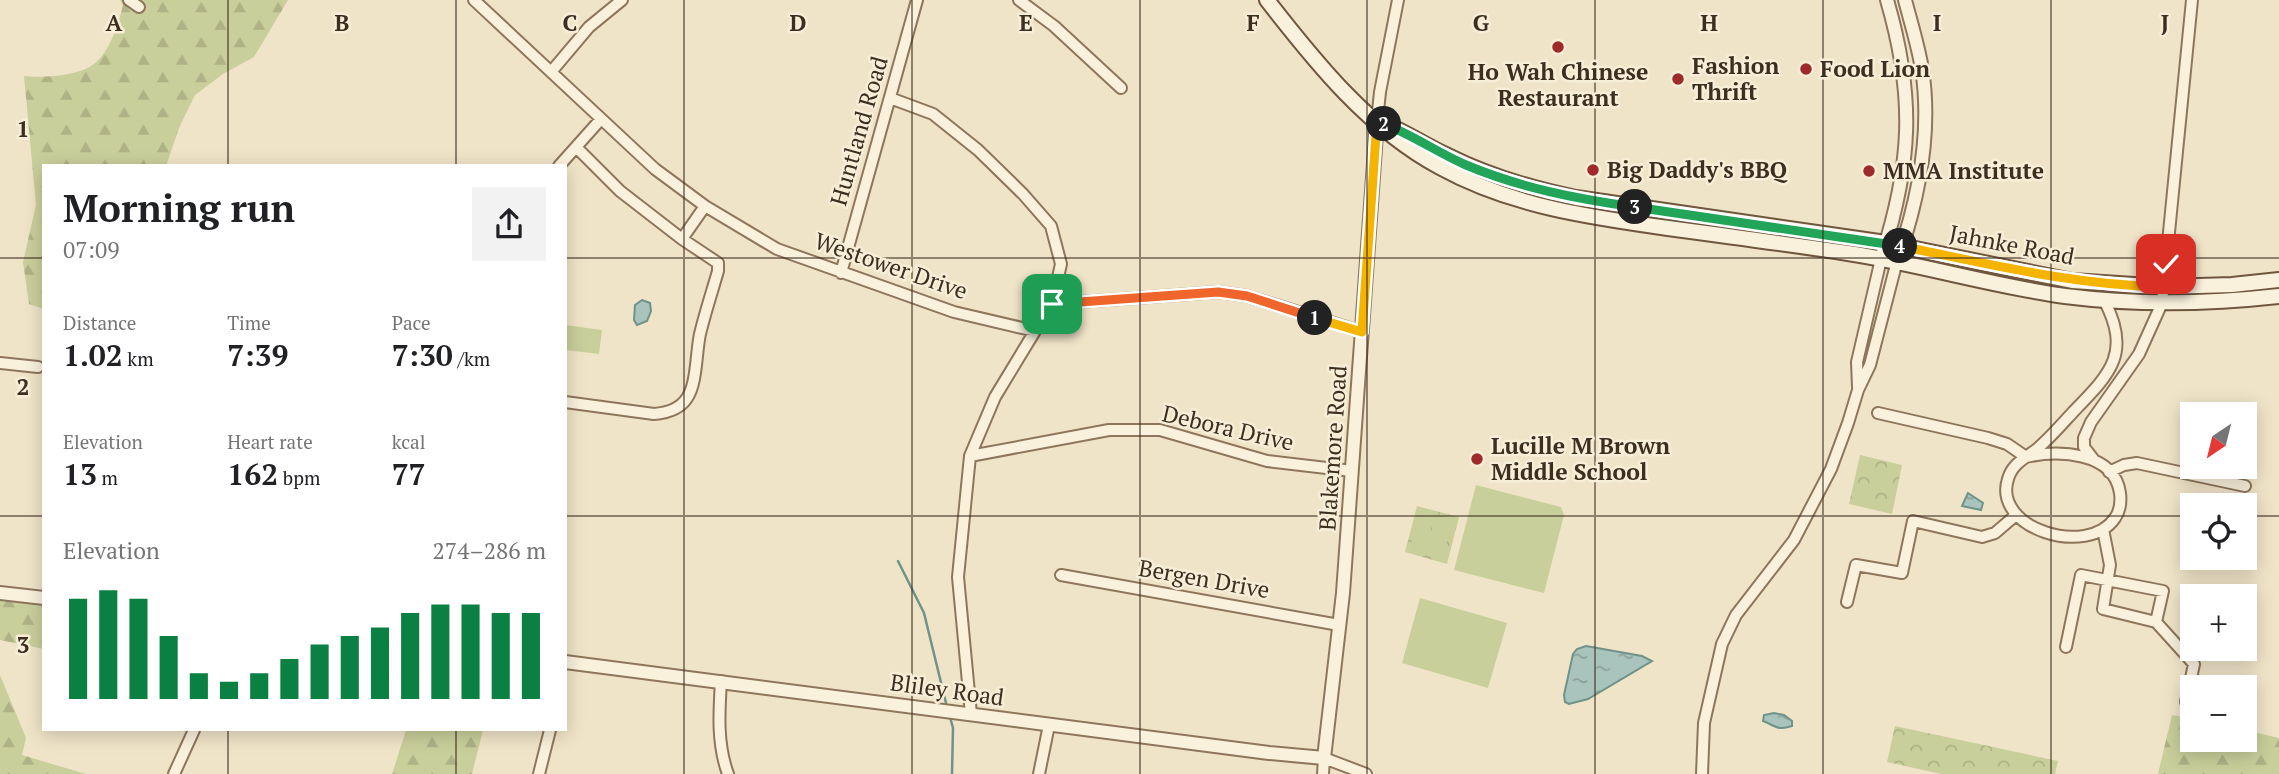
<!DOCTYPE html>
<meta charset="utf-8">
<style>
:root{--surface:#fff;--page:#f2f2f2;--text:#202124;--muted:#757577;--accent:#0b8043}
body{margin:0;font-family:"PT Serif",serif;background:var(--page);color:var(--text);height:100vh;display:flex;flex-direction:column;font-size:26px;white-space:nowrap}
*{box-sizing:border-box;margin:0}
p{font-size:23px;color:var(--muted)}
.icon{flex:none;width:38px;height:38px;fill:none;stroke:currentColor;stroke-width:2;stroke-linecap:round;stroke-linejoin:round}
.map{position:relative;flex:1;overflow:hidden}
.sheet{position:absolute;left:42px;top:164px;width:525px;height:567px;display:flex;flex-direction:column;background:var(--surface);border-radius:0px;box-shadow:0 4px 18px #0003}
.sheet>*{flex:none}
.needle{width:46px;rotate:215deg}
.fabs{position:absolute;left:2180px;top:402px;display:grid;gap:14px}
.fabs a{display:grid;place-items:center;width:77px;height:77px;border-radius:0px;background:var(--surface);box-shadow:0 4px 18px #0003;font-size:35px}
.pin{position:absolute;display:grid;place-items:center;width:60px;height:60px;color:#fff;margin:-30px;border-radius:14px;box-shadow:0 4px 10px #0006}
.km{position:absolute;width:35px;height:35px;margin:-18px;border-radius:50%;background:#222;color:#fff;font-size:19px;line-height:35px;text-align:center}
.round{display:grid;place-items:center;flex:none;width:74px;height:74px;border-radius:0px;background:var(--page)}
.head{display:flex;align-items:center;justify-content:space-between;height:119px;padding:0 21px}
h1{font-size:38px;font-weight:700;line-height:52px}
.metrics{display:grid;grid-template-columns:repeat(3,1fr);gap:10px;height:119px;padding:7px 21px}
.metrics div{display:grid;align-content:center}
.metrics b{font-size:30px;font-weight:700}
.metrics small{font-size:19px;font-weight:400}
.metrics p{font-size:19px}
.chart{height:196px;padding:14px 21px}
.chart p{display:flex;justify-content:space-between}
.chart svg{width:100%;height:126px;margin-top:7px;stroke:var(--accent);stroke-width:6}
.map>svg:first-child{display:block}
.forest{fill:url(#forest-firs)}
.park{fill:url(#park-crowns)}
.pitch{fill:#c9cf9b}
.water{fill:url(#water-ripples);stroke:#6f938a;stroke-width:2}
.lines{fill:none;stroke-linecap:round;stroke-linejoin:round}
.stream{stroke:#6f938a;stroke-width:2.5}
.minor-casing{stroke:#8d765c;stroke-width:14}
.tertiary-casing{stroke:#8d765c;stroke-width:16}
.secondary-casing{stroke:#6f573f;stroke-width:18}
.minor{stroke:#faf1dc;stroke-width:10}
.tertiary{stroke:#faf1dc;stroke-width:12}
.secondary{stroke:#faf1dc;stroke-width:14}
.split-1-casing{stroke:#fff;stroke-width:14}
.split-2-casing{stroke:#fff;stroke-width:14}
.split-3-casing{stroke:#fff;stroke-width:14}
.split-4-casing{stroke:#fff;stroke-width:14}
.split-5-casing{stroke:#fff;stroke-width:14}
.split-1{stroke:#f0652b;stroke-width:9}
.split-2{stroke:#f5b400;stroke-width:9}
.split-3{stroke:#22a559;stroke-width:9}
.split-4{stroke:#22a559;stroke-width:9}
.split-5{stroke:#f5b400;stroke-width:9}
.grid{fill:none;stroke:#3d2e20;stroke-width:2;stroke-opacity:0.55}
.poi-dot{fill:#9e2a2b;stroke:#f7eed8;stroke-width:2.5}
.labels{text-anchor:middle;stroke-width:5;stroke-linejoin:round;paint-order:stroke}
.poi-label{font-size:23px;font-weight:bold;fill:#3d2e20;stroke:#f7eed8;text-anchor:start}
.street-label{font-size:23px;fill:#3d2e20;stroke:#f7eed8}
.grid-label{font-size:23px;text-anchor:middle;font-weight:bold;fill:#3d2e20;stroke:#f7eed8;stroke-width:5;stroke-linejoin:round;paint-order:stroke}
</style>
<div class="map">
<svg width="2279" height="774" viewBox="0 0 2279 774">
<defs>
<pattern id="forest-firs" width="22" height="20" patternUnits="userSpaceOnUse" patternTransform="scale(1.75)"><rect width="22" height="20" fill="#c9cf9b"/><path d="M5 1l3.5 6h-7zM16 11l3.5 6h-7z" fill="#aeb285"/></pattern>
<pattern id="park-crowns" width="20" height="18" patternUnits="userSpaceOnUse" patternTransform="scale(1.75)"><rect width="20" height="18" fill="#c9cf9b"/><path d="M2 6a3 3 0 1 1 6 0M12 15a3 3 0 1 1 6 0" fill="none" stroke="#aeb285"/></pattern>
<pattern id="water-ripples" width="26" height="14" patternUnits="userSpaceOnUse" patternTransform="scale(1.75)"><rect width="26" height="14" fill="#a9c4bc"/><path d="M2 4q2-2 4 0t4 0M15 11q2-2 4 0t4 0" fill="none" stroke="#8ba098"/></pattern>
</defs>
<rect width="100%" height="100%" fill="#f0e4c8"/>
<path class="forest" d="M 120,0 L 288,0 L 254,57 L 223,74 L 195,95 L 179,128 L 166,166 L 44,166 L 44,309 L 29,304 L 23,262 L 36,205 L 24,76 C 44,78 78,76 94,64 C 110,52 119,22 123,5 Z
M 0,598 L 44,603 L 44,649 L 0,640 Z
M 0,675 L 26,738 L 22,755 L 86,774 L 0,774 Z
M 2172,715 L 2193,719 L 2193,740 L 2245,740 L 2245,730 L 2279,738 L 2279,774 L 2158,774 Z
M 406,730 L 483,730 L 472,774 L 392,774 Z"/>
<path class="park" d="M 1860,455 L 1902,465 L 1892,514 L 1849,504 Z
M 1417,506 L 1459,517 L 1447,564 L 1405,552 Z
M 1895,726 L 2058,761 L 2055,774 L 1941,774 L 1887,762 Z"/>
<path class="pitch" d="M 565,325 L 602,330 L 599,354 L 565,350 Z
M 1476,485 L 1561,507 L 1564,515 L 1544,593 L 1454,570 Z
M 1419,514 L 1434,517 L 1425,549 L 1411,545 Z
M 1438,519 L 1452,522 L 1444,553 L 1430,550 Z
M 1420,598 L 1507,623 L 1488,688 L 1402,663 Z"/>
<path class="water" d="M 642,300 L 650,303 L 651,311 L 647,321 L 637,325 L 634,320 L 635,305 Z
M 1968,493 L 1983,503 L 1981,510 L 1962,506 Z
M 1586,646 L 1642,656 L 1652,661 L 1588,699 L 1569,704 L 1565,702 L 1564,695 L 1573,654 L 1577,649 Z
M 1774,713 L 1784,715 L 1792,721 L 1792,726 C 1777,731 1776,726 1763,721 L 1764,715 Z"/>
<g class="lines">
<path class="stream" d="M 898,561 L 924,613 L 946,703
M 950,717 L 953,728 L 952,774"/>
<g class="minor-casing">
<path id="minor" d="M 129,0 L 139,7
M 474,0 L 655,169 L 705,206 L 777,249 L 954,312 L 1035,331 L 1052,304 L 1218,292 L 1247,296 L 1362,332
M 1019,0 L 1054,26 L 1121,88
M 551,72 L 589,27 L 622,0
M 890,98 L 933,114 L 978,150 L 1023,194 L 1051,226 L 1061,264 L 1052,304
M 1377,121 L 1380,92 L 1398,0
M 559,166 L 601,119
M 682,239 L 705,206
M 841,273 L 917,0
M 0,363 L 38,367
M 1858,387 L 1857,362 L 1881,259
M 565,402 L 654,414 C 666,413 680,409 687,398 C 697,384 696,352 700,334 C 705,313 712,292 718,271 L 718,263 L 682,239 L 620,191 L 576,147
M 1878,413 L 1988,438 L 2007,444 L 2026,457
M 970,456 L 1109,430 L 1160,430 L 1267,461 L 1352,471
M 2026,457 C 2057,450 2114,451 2120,493 C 2121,501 2120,511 2115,518 C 2088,558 1992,529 2008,479 C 2012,464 2025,458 2037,449 C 2050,438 2062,424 2074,411 C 2110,374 2132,353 2104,300
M 2094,460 L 2084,447 L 2084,438 L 2091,422 L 2139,354 L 2162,303 L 2192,0
M 2109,472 L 2124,465 L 2137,463 L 2245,486
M 2103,529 L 2110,565 L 2103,609 L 2156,622 L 2194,664 L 2186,702
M 1061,575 L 1339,625
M 1847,602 L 1856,565 L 1902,573 L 1913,521 L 1982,537 L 1995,533 L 2016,515
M 2066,647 L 2081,575 L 2163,591 L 2156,622
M 721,681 C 719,713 717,744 728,774
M 971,714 L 958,577 L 970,456 L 995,397 L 1035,331
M 174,774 L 194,730
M 539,774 L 550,730
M 1039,774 L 1049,725
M 1323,774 L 1324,758 L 1366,774
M 1702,774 L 1704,723 L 1722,644 L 1736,615 L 1794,540 L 1831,469 L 1848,423 L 1858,390 L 1870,365 L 1897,261"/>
</g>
<g class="tertiary-casing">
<path id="tertiary" d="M 1881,259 C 1912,163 1915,96 1887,0
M 1897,261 C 1918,201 1932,133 1922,69 C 1918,45 1911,23 1905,0
M 0,593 L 44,598
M 565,662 L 1269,753 L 1324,758 L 1343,593 L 1377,121"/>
</g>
<g class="secondary-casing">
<path id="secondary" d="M 1267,0 C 1316,63 1369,129 1440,167 C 1511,206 1589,217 1668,228 C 1728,236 1788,244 1848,253 C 1921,264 1992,286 2065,296 C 2136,305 2207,304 2279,296
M 1385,124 C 1407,133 1426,146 1448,156 C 1488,176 1532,189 1576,198 L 1886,243 L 2072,281 L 2165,287 L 2232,285 L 2279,280"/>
</g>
<use href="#minor" class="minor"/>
<use href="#tertiary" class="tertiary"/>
<use href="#secondary" class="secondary"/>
</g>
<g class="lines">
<g class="split-1-casing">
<path id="split-1" d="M 1052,304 L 1218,292 L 1247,296 L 1315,318"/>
</g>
<g class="split-2-casing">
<path id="split-2" d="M 1315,318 L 1362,332 L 1377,121 L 1384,124"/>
</g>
<g class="split-3-casing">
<path id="split-3" d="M 1384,124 C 1413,135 1438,153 1466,165 C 1521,188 1577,199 1635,207"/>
</g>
<g class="split-4-casing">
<path id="split-4" d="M 1635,207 L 1900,246"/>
</g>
<g class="split-5-casing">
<path id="split-5" d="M 1900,246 C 1990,264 2072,285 2165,287 L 2166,264"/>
</g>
<use href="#split-1" class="split-1"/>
<use href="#split-2" class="split-2"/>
<use href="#split-3" class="split-3"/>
<use href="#split-4" class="split-4"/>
<use href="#split-5" class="split-5"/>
</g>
<path class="grid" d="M 228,0 L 228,166M 456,0 L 456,166M 684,0 L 684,774M 912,0 L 912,774M 1140,0 L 1140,774M 1367,0 L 1367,774M 1595,0 L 1595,774M 1823,0 L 1823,774M 2051,0 L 2051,774M 0,258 L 44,258M 565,258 L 2279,258M 0,516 L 44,516M 565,516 L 2193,516M 2245,516 L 2279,516M 228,730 L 228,774M 456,730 L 456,774"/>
<g class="poi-dot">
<circle cx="1558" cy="47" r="7"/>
<circle cx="1806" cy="69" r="7"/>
<circle cx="1678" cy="79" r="7"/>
<circle cx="1593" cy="170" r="7"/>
<circle cx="1869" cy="171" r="7"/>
<circle cx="1477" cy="459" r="7"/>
</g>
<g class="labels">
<g class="poi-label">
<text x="1692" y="74">Fashion<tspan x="1692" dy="26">Thrift</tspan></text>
<text x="1820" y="77">Food Lion</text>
<text x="1558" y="80" text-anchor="middle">Ho Wah Chinese<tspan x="1558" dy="26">Restaurant</tspan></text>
<text x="1607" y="178">Big Daddy's BBQ</text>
<text x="1883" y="179">MMA Institute</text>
<text x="1491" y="454">Lucille M Brown<tspan x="1491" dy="26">Middle School</tspan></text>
</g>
<g class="street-label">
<text transform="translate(859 131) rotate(-74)" y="8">Huntland Road</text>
<text transform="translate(2012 245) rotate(11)" y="8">Jahnke Road</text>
<text transform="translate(891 266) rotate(19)" y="8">Westower Drive</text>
<text transform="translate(1228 428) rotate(13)" y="8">Debora Drive</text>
<text transform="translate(1333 448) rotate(-86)" y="8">Blakemore Road</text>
<text transform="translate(1204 579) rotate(10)" y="8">Bergen Drive</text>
<text transform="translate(947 690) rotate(8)" y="8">Bliley Road</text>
</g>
</g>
<g class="grid-label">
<text x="114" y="31">A</text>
<text x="342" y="31">B</text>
<text x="570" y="31">C</text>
<text x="798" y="31">D</text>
<text x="1026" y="31">E</text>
<text x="1253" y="31">F</text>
<text x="1481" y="31">G</text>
<text x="1709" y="31">H</text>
<text x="1937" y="31">I</text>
<text x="2165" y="31">J</text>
<text x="23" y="137">1</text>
<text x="23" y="395">2</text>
<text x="23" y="653">3</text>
</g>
</svg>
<div class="fabs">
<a><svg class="needle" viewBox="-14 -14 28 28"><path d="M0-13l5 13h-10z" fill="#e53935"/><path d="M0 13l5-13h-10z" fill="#757577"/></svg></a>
<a><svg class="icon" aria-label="locate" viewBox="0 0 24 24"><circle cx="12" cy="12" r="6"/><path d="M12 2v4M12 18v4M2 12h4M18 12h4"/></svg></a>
<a>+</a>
<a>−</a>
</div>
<div class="pin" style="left:1052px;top:304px;background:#1e9e55"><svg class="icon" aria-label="arrive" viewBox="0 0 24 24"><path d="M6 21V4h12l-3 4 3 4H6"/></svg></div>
<div class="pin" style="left:2166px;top:264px;background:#d93025"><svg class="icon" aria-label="check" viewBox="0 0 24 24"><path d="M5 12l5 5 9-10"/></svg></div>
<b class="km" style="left:1315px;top:318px">1</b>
<b class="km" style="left:1384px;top:124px">2</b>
<b class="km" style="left:1635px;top:207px">3</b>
<b class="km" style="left:1900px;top:246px">4</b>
<section class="sheet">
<div class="head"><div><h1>Morning run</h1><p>07:09</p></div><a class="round"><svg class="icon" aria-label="share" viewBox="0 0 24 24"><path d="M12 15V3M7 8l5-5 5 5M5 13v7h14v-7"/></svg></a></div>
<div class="metrics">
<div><p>Distance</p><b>1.02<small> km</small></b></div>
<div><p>Time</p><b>7:39</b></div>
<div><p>Pace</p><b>7:30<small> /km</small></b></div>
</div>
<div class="metrics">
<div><p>Elevation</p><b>13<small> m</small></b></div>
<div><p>Heart rate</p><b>162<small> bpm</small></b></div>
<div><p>kcal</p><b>77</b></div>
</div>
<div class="chart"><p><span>Elevation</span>274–286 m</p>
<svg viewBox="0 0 160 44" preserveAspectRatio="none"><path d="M5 44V9M15 44V6M25 44V9M35 44V22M45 44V35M55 44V38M65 44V35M75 44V30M85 44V25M95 44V22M105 44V19M115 44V14M125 44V11M135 44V11M145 44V14M155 44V14"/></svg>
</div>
</section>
</div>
